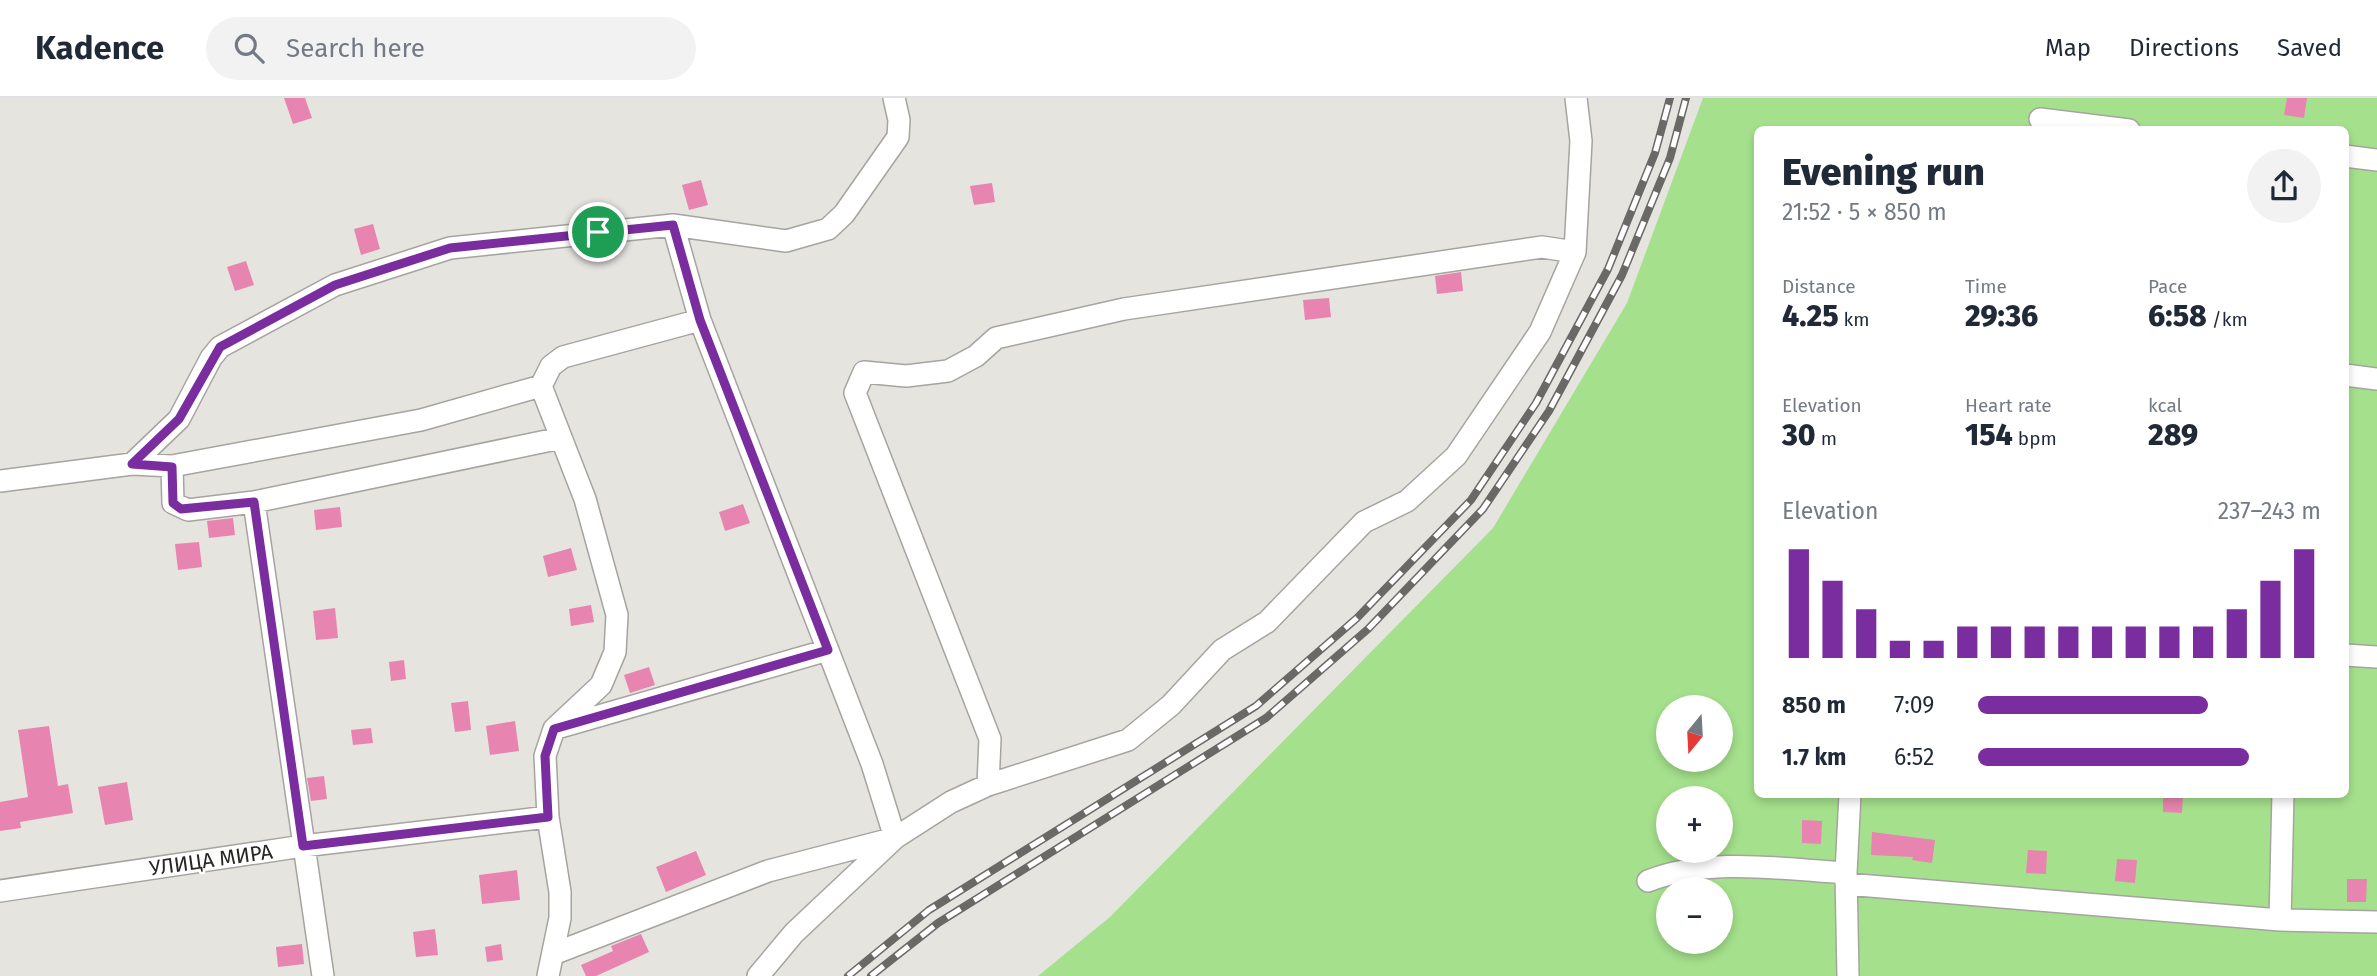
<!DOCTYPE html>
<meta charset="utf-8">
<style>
:root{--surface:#fff;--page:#f2f2f3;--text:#1f2937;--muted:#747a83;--line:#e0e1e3;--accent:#7a2d9e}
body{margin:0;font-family:"Fira Sans",sans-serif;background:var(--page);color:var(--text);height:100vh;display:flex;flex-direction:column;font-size:26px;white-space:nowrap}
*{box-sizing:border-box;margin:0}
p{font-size:23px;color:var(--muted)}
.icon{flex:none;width:38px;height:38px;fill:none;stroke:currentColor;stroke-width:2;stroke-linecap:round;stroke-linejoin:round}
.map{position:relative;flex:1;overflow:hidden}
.panel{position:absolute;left:1754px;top:28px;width:595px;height:672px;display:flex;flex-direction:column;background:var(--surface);border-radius:10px;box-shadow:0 4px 10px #0003}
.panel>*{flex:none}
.needle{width:46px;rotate:198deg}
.buttons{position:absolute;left:1656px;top:597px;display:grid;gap:14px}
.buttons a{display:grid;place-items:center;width:77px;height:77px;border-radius:50%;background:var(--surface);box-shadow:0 4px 10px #0003;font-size:35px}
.pin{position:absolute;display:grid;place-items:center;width:60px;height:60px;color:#fff;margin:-30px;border:4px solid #fff;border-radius:50%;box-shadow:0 2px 7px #0007}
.round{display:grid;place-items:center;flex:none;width:74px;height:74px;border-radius:37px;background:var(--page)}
.head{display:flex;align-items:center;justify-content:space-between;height:119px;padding:0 28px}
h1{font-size:38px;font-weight:800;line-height:52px}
.stats{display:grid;grid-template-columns:repeat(3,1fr);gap:10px;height:119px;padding:7px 28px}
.stats div{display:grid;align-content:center}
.stats b{font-size:30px;font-weight:800}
.stats small{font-size:19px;font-weight:400}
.stats p{font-size:19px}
.chart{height:196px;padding:14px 28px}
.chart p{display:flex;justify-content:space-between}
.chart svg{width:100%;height:126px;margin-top:7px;stroke:var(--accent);stroke-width:6}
ul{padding:0 28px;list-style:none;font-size:23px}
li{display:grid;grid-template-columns:112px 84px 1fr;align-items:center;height:52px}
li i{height:18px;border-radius:9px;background:var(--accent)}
header{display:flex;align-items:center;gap:42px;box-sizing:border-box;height:98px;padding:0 35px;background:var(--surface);border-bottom:2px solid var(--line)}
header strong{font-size:33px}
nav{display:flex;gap:38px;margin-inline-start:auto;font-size:24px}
.search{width:490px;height:63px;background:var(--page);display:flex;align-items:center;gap:18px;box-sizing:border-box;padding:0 24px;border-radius:38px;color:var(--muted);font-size:26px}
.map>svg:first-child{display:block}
.green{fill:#a5e18c;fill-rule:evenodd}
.building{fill:#e785b0}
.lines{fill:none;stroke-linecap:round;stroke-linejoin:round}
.minor-casing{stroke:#a5a49f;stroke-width:24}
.minor{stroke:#fff;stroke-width:21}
.rail-casing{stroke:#6a6966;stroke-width:8}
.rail{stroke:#fff;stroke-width:5;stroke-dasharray:16;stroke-linecap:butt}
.route-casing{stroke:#fff;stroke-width:14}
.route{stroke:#7a2d9e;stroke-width:9}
.labels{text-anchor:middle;stroke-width:5;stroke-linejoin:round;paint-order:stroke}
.street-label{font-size:21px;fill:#272624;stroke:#fff}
</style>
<header>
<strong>Kadence</strong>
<div class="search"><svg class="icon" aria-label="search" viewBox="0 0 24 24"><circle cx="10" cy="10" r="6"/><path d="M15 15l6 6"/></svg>Search here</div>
<nav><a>Map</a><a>Directions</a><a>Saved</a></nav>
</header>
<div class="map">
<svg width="2377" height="878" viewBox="0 0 2377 878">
<rect width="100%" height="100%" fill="#e5e4df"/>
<path class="green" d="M 1703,0 L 2377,0 L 2377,878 L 1038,878 L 1110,819 L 1493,430 L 1627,205 ZM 1757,32 L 2345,32 L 2345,696 L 1757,696 ZM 1668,609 L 1720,609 L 1720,662 L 1668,662 ZM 1668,700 L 1720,700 L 1720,752 L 1668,752 ZM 1668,791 L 1720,791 L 1720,844 L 1668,844 Z"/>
<path class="building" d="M 284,0 L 305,0 L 312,20 L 293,26 Z
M 2287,0 L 2307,0 L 2304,20 L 2284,17 Z
M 701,82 L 708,107 L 689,112 L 682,87 Z
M 992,85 L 995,104 L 974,107 L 970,88 Z
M 373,126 L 380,151 L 361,157 L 354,131 Z
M 246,163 L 254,187 L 235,193 L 227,169 Z
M 1461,174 L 1463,193 L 1437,196 L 1435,178 Z
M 1329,200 L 1331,219 L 1305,222 L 1303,202 Z
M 743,406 L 750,425 L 725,433 L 719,414 Z
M 340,409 L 342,429 L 316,432 L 314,412 Z
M 233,420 L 235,437 L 209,440 L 207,423 Z
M 199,444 L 202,469 L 178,472 L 175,446 Z
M 571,450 L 577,472 L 548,479 L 543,458 Z
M 591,507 L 594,524 L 571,528 L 569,511 Z
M 335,510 L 338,540 L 316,542 L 313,513 Z
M 404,562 L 406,581 L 391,583 L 389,564 Z
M 649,569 L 655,587 L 630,595 L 624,577 Z
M 468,603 L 471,632 L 455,634 L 451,605 Z
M 515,623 L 519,653 L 490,657 L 486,628 Z
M 49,628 L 58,688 L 68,686 L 73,715 L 20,724 L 21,730 L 0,733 L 0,704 L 28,699 L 18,632 Z
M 371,630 L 373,645 L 353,647 L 351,632 Z
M 324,678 L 327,701 L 311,703 L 307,680 Z
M 127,684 L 133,722 L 105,727 L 98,689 Z
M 2163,696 L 2183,696 L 2182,715 L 2163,714 Z
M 1802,722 L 1822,723 L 1821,746 L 1802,745 Z
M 1872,734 L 1935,742 L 1932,765 L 1912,762 L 1913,759 L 1871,757 Z
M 2028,752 L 2047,753 L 2046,776 L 2026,775 Z
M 696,753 L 706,777 L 666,794 L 656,769 Z
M 2117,761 L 2137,762 L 2135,785 L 2115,783 Z
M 517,772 L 520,802 L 482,806 L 479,777 Z
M 2347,781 L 2367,781 L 2366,804 L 2347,804 Z
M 435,831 L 438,857 L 416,859 L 413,834 Z
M 641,836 L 649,854 L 596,878 L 586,878 L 581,867 L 613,853 L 611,848 Z
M 302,846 L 304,866 L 278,869 L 276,849 Z
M 501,846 L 503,862 L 487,864 L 485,849 Z"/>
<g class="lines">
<g class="minor-casing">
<path id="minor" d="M 2040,21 L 2129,32
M 2345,58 L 2377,62
M 2345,277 L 2377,281
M 541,288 L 585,401 L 617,517 L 615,554 L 601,587 L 554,631 L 545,658 L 548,719 L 560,794 L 560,820 L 548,878
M 132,366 L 179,321 L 211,260 L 220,249 L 335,187 L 450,150 L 673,127 L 786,143 L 828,131 L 844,116 L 898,39 L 899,22 L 894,0
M 172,368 L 173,405 L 188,412 L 254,404 L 561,340
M 0,383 L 132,366 L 172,368 L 421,322 L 541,288 L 551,268 L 563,259 L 700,222
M 254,404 L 323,878
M 2345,557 L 2377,559
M 557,630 L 828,552
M 988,687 L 990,641 L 855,295 L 864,274 L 906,278 L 948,273 L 976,258 L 996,240 L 1124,211 L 1542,149 L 1575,154
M 1648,783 C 1710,759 1781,771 1846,775
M 1846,786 L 2280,822 L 2377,824
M 0,793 L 303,748 L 548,719
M 2280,822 L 2283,696
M 553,856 L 768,773 L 895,740 L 872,666 L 700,222 L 673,127
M 758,878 L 794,835 L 895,740 L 951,704 L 988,687 L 1128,642 L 1171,607 L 1222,552 L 1267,524 L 1364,424 L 1407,403 L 1456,358 L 1540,234 L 1575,154 L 1581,43 L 1576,0
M 1848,878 L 1846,775 L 1850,696"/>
</g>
<use href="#minor" class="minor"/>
<g class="rail-casing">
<path id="rail" d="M 848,878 L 929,812 L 1256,608 L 1357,520 L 1471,402 L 1536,305 L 1608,171 L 1655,55 L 1670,0
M 871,878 L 938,825 L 1266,620 L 1368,531 L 1483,411 L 1549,313 L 1622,177 L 1670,60 L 1686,0"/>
</g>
<use href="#rail" class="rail"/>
</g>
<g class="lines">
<g class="route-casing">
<path id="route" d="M 673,127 L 700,222 L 828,552 L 554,631 L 545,658 L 548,719 L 303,748 L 254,404 L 181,411 L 173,405 L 172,369 L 132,366 L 179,321 L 220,249 L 335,187 L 450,150 Z"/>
</g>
<use href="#route" class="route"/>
</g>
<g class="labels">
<g class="street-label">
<text transform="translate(211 762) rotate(-8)" y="7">УЛИЦА МИРА</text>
</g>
</g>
</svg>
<div class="buttons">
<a><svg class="needle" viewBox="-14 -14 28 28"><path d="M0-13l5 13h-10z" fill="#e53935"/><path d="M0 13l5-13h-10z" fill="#747a83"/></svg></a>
<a>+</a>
<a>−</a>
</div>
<div class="pin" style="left:598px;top:134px;background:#1e9e55"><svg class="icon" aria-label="arrive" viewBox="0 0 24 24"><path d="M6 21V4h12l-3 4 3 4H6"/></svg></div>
<section class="panel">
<div class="head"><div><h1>Evening run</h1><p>21:52 · 5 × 850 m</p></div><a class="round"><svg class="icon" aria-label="share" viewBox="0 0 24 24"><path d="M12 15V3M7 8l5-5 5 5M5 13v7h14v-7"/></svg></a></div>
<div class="stats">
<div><p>Distance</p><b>4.25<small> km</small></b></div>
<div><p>Time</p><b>29:36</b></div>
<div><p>Pace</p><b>6:58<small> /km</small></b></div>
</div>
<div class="stats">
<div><p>Elevation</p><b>30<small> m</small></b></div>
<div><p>Heart rate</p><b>154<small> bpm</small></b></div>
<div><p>kcal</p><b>289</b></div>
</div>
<div class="chart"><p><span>Elevation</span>237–243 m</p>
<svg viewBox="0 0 160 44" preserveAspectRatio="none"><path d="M5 44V6M15 44V17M25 44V27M35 44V38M45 44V38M55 44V33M65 44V33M75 44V33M85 44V33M95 44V33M105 44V33M115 44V33M125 44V33M135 44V27M145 44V17M155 44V6"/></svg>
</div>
<ul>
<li><b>850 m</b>7:09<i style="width:67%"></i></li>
<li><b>1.7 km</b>6:52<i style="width:79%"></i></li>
</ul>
</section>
</div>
